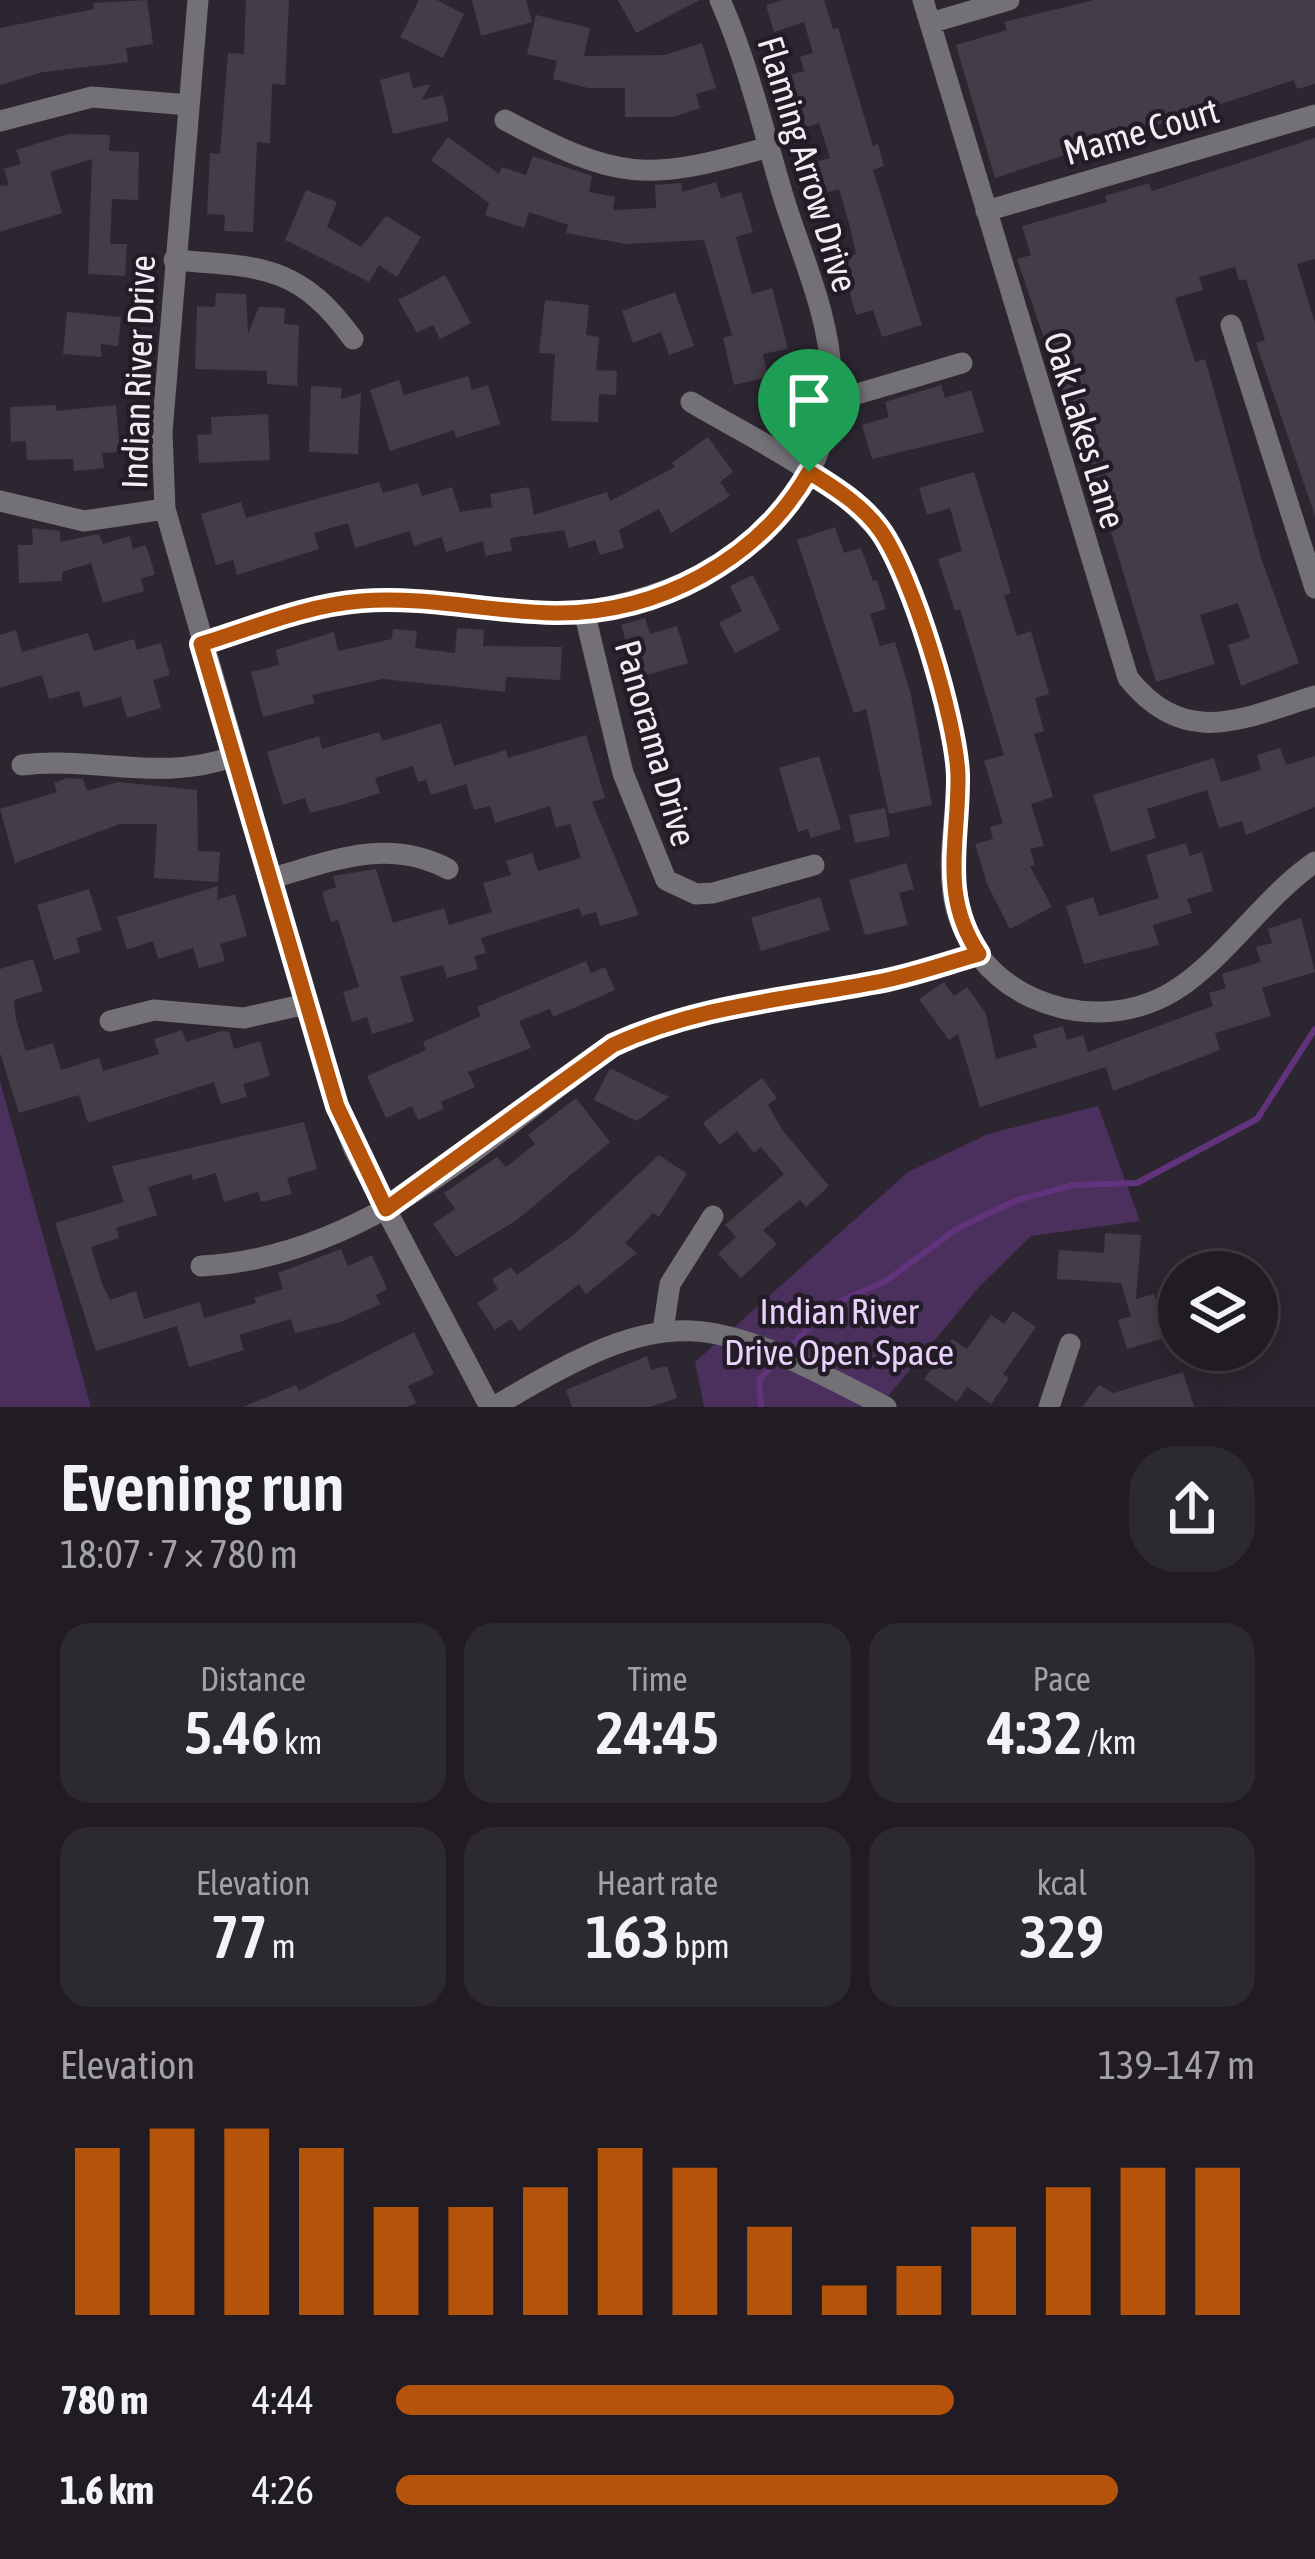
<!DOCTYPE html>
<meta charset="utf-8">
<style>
:root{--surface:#211c24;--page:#2d2931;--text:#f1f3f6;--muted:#a2a1a6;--line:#3e3a41;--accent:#b45309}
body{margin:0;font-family:"Asap Condensed",sans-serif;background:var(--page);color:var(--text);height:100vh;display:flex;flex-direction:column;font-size:45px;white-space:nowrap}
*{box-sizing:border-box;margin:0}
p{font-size:39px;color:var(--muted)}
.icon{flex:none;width:66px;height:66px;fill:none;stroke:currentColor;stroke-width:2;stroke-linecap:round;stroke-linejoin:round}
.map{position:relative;height:1407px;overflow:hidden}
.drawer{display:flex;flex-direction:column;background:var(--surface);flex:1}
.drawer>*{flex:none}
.tools{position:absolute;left:1158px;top:1251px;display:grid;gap:24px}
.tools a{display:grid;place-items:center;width:120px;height:120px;border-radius:50%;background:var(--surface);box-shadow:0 6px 30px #0003,0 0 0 3px var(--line);font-size:60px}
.pin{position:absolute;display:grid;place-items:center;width:102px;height:102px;color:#fff;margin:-123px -51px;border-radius:50% 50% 50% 0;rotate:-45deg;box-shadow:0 0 12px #0007}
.pin .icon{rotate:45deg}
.round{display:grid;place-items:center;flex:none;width:126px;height:126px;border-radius:48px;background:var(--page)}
.summary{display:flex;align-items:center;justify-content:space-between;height:204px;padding:0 60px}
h1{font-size:66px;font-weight:600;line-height:90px}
.metrics{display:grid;grid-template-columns:repeat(3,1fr);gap:18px;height:204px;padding:12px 60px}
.metrics div{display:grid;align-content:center;border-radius:30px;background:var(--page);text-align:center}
.metrics b{font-size:60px;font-weight:600}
.metrics small{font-size:33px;font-weight:400}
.metrics p{font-size:33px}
.chart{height:336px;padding:24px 60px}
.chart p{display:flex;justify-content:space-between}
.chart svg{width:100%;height:216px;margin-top:12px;stroke:var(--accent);stroke-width:6}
ul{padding:0 60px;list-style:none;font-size:39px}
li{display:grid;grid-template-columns:192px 144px 1fr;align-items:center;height:90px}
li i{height:30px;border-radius:15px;background:var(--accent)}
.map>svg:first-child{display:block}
.green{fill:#4b2f5c}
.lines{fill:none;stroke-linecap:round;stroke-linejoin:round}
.stream{stroke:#62337d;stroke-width:6}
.building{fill:#433d48}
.street{stroke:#747176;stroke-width:21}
.route-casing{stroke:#fff;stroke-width:24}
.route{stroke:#b45309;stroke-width:15}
.labels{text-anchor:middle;stroke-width:9;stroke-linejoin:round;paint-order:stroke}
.street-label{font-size:36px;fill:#f1edf4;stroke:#221c26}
.park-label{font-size:36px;fill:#ead1fc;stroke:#221c26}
</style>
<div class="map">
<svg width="1315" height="1407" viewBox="0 0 1315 1407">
<rect width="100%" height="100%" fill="#2c2630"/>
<path class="green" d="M 0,1081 L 91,1407 L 0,1407 Z
M 1098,1106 L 1140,1221 L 1031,1236 L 979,1287 L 879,1407 L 704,1407 L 695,1362 L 908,1172 L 988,1134 Z"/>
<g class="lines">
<path class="stream" d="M 786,1352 L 829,1306 L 886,1281 L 958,1228 L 1015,1201 L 1073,1185 L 1137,1183 L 1257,1119 L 1315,1029
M 761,1407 L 759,1380 L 777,1361"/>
</g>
<path class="building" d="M 147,0 L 153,44 L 126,48 L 128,62 L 43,72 L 0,85 L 0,28 L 94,9 L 93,3 Z
M 246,0 L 289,0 L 285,85 L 272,84 L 270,143 L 257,142 L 253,232 L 224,231 L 225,215 L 207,214 L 210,153 L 220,154 L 228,53 L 244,54 Z
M 419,0 L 437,0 L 464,14 L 443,58 L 400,37 Z
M 472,0 L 526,0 L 532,22 L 481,36 Z
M 618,0 L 700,0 L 636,33 Z
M 783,0 L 824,0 L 833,29 L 838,28 L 873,146 L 878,144 L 884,166 L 873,170 L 922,325 L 882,337 L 873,310 L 856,315 L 840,259 L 856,254 L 850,227 L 839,189 L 821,194 L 812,163 L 830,158 L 819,123 L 803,128 L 790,75 L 804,71 L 800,57 L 813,53 L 804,22 L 774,32 L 766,5 Z
M 1094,0 L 1315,0 L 1315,84 L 1297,89 L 1294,80 L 995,178 L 956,45 L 1007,30 L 1004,22 Z
M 536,15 L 590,28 L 584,56 L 665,55 L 702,43 L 716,88 L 696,94 L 700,108 L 673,117 L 625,117 L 625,88 L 588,88 L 553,79 L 557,61 L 527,54 Z
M 409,72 L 413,88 L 430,84 L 422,100 L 443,95 L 449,121 L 393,134 L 380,80 Z
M 68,134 L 110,135 L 109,151 L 139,152 L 138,200 L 112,199 L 110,244 L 127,244 L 125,276 L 88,274 L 92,159 L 50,172 L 62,213 L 0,232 L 0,186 L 9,185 L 4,169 L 21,164 L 16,150 Z
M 448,137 L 499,174 L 502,167 L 526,175 L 533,156 L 592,176 L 589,192 L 615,197 L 613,210 L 656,208 L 655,185 L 681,183 L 682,192 L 716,182 L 721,198 L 741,192 L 753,232 L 736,237 L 752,294 L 772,288 L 788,349 L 763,354 L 768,377 L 734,385 L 723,338 L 732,335 L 704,240 L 626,244 L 566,233 L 568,225 L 529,212 L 524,228 L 485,215 L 489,203 L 431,160 Z
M 1315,138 L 1315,259 L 1297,264 L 1315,323 L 1315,516 L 1256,343 L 1265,340 L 1246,279 L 1239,281 L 1235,267 L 1199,277 L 1203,290 L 1175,298 L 1195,362 L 1205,359 L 1262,561 L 1299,663 L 1241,686 L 1228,645 L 1250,638 L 1238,603 L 1200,615 L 1215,664 L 1156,682 L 1100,495 L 1094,497 L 1082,457 L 1077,458 L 1064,414 L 1069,412 L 1017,259 L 1031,255 L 1022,226 L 1107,202 L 1105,196 L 1149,183 L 1152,191 Z
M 306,190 L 337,202 L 327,227 L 361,247 L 386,216 L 421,237 L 397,277 L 379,265 L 369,282 L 285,240 Z
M 445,275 L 471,323 L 440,339 L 433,325 L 417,333 L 398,300 Z
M 675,292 L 694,346 L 669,355 L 661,332 L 633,343 L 622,311 Z
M 216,293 L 246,294 L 248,334 L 259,307 L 285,308 L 284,324 L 299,325 L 297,386 L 267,384 L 267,371 L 195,369 L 197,306 L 215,307 Z
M 545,300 L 589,305 L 586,335 L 599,337 L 596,370 L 617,371 L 616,395 L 599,394 L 598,422 L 551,421 L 555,354 L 539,353 Z
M 67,312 L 121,317 L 118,346 L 101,344 L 101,357 L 63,354 Z
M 468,376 L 472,390 L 488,385 L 500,424 L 456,438 L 454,430 L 390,451 L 370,390 L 399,380 L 404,395 Z
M 941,385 L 945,398 L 971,390 L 984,432 L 872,459 L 862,425 L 889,417 L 885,402 Z
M 311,386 L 342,388 L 341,399 L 361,393 L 358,454 L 309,452 Z
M 56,405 L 56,411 L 116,405 L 120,452 L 102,453 L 104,468 L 74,471 L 73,459 L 27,460 L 26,441 L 11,442 L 10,407 Z
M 268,414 L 270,460 L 199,463 L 197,435 L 212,434 L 211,417 Z
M 708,437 L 733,472 L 720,482 L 730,496 L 671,533 L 659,509 L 619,530 L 624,548 L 600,555 L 595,540 L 569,548 L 564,530 L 510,538 L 512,551 L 485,556 L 483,541 L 446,552 L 442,537 L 414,546 L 410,531 L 355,548 L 348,523 L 314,533 L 319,549 L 237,575 L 233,560 L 216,565 L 201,514 L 241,502 L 246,518 L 379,482 L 383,493 L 418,483 L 422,496 L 452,487 L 460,512 L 492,507 L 490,494 L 529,487 L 534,515 L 607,492 L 610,501 L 675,467 L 672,463 Z
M 974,472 L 1011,593 L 1004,595 L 1017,636 L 1031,631 L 1049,694 L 1035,698 L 1044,731 L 1034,734 L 1053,797 L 1031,804 L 1044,846 L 1030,849 L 1035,865 L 1030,866 L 1052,907 L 1010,929 L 987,884 L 975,844 L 993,839 L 990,827 L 1003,823 L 984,761 L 1004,755 L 960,609 L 955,611 L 938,559 L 962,551 L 950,508 L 927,515 L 919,488 Z
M 835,527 L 844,553 L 861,548 L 873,581 L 877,580 L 886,609 L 870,614 L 880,646 L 895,642 L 911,695 L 932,805 L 889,814 L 866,709 L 854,713 L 797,540 Z
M 32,528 L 60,531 L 60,542 L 99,534 L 103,544 L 130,536 L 133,549 L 146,545 L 155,574 L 141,579 L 144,591 L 103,603 L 91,563 L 62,572 L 62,581 L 19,583 L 18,545 L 33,545 Z
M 753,575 L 780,630 L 735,653 L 719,623 L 742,611 L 730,586 Z
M 645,618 L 650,634 L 677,626 L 688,663 L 637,678 L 621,625 Z
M 457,628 L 484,630 L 483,646 L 562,647 L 560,680 L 506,677 L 505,692 L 383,679 L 312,695 L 315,703 L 263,717 L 251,672 L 279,665 L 276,650 L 334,632 L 338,651 L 392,639 L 393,629 L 417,631 L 415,648 L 455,653 Z
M 16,630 L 22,652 L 88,633 L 94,651 L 134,639 L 137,650 L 161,643 L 170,675 L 153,680 L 161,708 L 127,718 L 121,697 L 84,707 L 79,691 L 49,699 L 42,675 L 0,688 L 0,635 Z
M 441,723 L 454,766 L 506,750 L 508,758 L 586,735 L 605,798 L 592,802 L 639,915 L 600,926 L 596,912 L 582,916 L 579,908 L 481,938 L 486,953 L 474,956 L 478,969 L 447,978 L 443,965 L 400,977 L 414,1021 L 372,1034 L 367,1017 L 352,1022 L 343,992 L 359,987 L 338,920 L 331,922 L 322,892 L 336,887 L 333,876 L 376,869 L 393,923 L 444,908 L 449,925 L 492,912 L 483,883 L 511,875 L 506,861 L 532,853 L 538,871 L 581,858 L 570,824 L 556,828 L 550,806 L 495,823 L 490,806 L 474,810 L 466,784 L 431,795 L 426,780 L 418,782 L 413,766 L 375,778 L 380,793 L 345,804 L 310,813 L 305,798 L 283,805 L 267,752 L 319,736 L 322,749 L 379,732 L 382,741 Z
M 1280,748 L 1286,765 L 1315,756 L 1315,807 L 1246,835 L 1242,821 L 1219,828 L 1207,790 L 1147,809 L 1156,838 L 1111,852 L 1093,795 L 1214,758 L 1221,782 L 1261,770 L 1257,755 Z
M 819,756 L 841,829 L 811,838 L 808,829 L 798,832 L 779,768 Z
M 67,778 L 83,779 L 87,791 L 118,782 L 197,790 L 198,851 L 220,852 L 218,882 L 154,878 L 157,824 L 120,824 L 15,863 L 0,809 L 57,792 L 54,783 Z
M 885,808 L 890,836 L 855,843 L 849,815 Z
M 1186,843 L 1190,856 L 1202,852 L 1213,891 L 1187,899 L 1192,913 L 1153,925 L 1159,945 L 1084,964 L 1066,906 L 1093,897 L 1099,916 L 1159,898 L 1146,855 Z
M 906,863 L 914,889 L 899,893 L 908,925 L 865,935 L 849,880 Z
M 218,886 L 217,900 L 235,894 L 247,936 L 220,944 L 225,961 L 199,968 L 193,948 L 158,959 L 153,941 L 127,950 L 117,917 Z
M 89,889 L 102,930 L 76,938 L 80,952 L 54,960 L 37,905 Z
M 820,897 L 830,930 L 761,951 L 751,918 Z
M 1301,918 L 1315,972 L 1262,988 L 1271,1016 L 1215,1033 L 1220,1050 L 1113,1091 L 1106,1067 L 980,1107 L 958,1034 L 949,1040 L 919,999 L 944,982 L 954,996 L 967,987 L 986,1014 L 996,1059 L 1037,1047 L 1033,1035 L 1063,1026 L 1067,1040 L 1083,1035 L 1088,1052 L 1213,1006 L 1209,993 L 1226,988 L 1222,974 L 1261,962 L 1256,947 L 1272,943 L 1268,929 Z
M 33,959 L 43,991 L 14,1000 L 16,1020 L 26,1051 L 53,1043 L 61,1070 L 99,1058 L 103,1071 L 159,1054 L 154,1039 L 182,1030 L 186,1042 L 222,1031 L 229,1032 L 234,1049 L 260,1041 L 270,1076 L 243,1084 L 247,1097 L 221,1104 L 214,1082 L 88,1123 L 79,1095 L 19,1113 L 0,1053 L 0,969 Z
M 586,961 L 591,973 L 605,967 L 615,990 L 553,1017 L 550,1009 L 519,1021 L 531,1048 L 468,1072 L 475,1087 L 441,1102 L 444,1109 L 418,1120 L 412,1106 L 386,1118 L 367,1076 L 426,1050 L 423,1042 L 481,1016 L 477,1007 Z
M 610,1068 L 669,1097 L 637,1121 L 594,1100 Z
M 762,1078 L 777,1098 L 768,1105 L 783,1131 L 829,1186 L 806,1207 L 800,1200 L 763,1230 L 777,1244 L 741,1278 L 718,1254 L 736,1237 L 725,1225 L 784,1174 L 761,1147 L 754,1153 L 737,1131 L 720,1145 L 703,1123 Z
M 576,1098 L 610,1142 L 517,1220 L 456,1257 L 433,1224 L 455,1209 L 444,1193 L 497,1157 L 506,1167 L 535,1144 L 528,1135 Z
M 304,1122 L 317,1169 L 287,1178 L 292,1194 L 261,1202 L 258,1192 L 224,1202 L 216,1173 L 193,1180 L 191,1174 L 148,1187 L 157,1215 L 116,1228 L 119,1238 L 91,1247 L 102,1284 L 110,1300 L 136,1291 L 144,1319 L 200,1302 L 204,1318 L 256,1303 L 254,1298 L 283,1289 L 278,1273 L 341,1249 L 348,1266 L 372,1255 L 387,1289 L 376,1295 L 380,1304 L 341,1322 L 295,1333 L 291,1319 L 239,1335 L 244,1350 L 189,1367 L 177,1326 L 96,1351 L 55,1223 L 124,1202 L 112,1166 Z
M 659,1155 L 687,1174 L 659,1217 L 653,1213 L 625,1243 L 637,1253 L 586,1294 L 579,1284 L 519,1331 L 511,1319 L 495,1330 L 477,1303 L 498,1289 L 492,1279 L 511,1267 L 517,1275 L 572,1236 Z
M 1105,1233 L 1141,1235 L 1136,1299 L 1154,1294 L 1168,1337 L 1127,1349 L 1118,1320 L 1131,1316 L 1121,1283 L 1057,1279 L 1059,1250 L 1104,1253 Z
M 1013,1311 L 1036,1327 L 1003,1374 L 1009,1378 L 991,1404 L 967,1387 L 957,1402 L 924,1379 L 952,1339 L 967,1349 L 991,1315 L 1004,1324 Z
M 414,1332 L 434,1374 L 408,1386 L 416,1403 L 407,1407 L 243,1407 L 296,1385 L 299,1391 Z
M 647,1356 L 651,1370 L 667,1366 L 677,1398 L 650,1407 L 572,1407 L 566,1390 Z
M 1183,1372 L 1194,1407 L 1082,1407 L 1099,1385 L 1113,1393 Z"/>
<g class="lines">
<path class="street" d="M 198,0 L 162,432 L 165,509 L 337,1106 L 354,1149 L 490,1407
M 923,0 L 1128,678 C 1185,749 1241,719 1315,696
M 930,23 L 1009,0
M 505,120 C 619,181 645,182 769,147
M 0,121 L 92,97 L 189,105
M 986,211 L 1315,115
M 174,260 C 260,267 299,264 353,339
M 1231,325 L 1315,588
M 691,402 C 763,445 849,481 895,553 C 920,612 944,683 954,746 C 963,795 946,844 953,893 C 967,992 1080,1039 1165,996 C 1217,970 1262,898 1315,862
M 830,402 L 962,363
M 0,501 L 84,521 L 165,509
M 584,611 L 623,773 L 666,880 L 696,894 L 713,893 L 814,865
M 201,644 C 252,629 306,606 359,601 C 432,595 505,620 577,612 C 704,596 834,517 831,375 C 830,317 801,254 784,199 C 764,133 748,63 720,0
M 22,765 C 95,756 162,783 234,756
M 270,879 C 331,861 387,837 448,869
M 110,1021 L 154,1010 L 244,1018 L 306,1004
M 201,1266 C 363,1258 490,1137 613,1045 C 696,1005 783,1000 872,983 C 908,977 944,964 979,954
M 663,1330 L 670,1284 L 713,1216
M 494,1407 C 674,1298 706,1313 886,1407
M 1049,1407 L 1070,1344"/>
</g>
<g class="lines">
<g class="route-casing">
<path id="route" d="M 809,472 C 835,488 862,505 880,530 C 912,574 956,720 958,775 C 959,841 939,895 979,954 C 943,964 908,977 872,983 C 783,1000 697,1006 613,1045 L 386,1209 L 337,1106 L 201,644 C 253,628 307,605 361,601 C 426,596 491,612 555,613 C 657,614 759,560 809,472 Z"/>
</g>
<use href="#route" class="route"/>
</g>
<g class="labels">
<g class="street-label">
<text transform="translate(1141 131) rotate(-16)" y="13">Mame Court</text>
<text transform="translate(808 164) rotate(73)" y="13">Flaming Arrow Drive</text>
<text transform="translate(138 372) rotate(-88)" y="13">Indian River Drive</text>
<text transform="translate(1085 430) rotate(73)" y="13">Oak Lakes Lane</text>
<text transform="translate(656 743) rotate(74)" y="13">Panorama Drive</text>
</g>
<g class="park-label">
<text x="839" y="1324">Indian River<tspan x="839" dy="41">Drive Open Space</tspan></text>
</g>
</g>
</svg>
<div class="tools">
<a><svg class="icon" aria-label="layers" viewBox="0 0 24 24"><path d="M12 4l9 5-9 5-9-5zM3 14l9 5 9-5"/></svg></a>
</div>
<div class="pin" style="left:809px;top:472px;background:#1e9e55"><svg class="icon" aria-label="arrive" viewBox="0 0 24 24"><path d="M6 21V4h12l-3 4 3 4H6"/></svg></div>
</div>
<section class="drawer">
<div class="summary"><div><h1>Evening run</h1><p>18:07 · 7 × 780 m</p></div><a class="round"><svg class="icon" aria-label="share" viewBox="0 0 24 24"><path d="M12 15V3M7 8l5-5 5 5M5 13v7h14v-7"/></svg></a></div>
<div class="metrics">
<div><p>Distance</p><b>5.46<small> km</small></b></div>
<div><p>Time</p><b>24:45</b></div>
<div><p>Pace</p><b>4:32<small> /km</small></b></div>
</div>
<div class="metrics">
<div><p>Elevation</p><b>77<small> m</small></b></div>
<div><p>Heart rate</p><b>163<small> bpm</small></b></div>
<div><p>kcal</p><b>329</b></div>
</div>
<div class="chart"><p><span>Elevation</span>139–147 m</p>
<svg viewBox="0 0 160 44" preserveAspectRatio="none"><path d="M5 44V10M15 44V6M25 44V6M35 44V10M45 44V22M55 44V22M65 44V18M75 44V10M85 44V14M95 44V26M105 44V38M115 44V34M125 44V26M135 44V18M145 44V14M155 44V14"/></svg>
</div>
<ul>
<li><b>780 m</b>4:44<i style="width:65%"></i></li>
<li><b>1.6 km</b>4:26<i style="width:84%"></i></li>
</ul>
</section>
